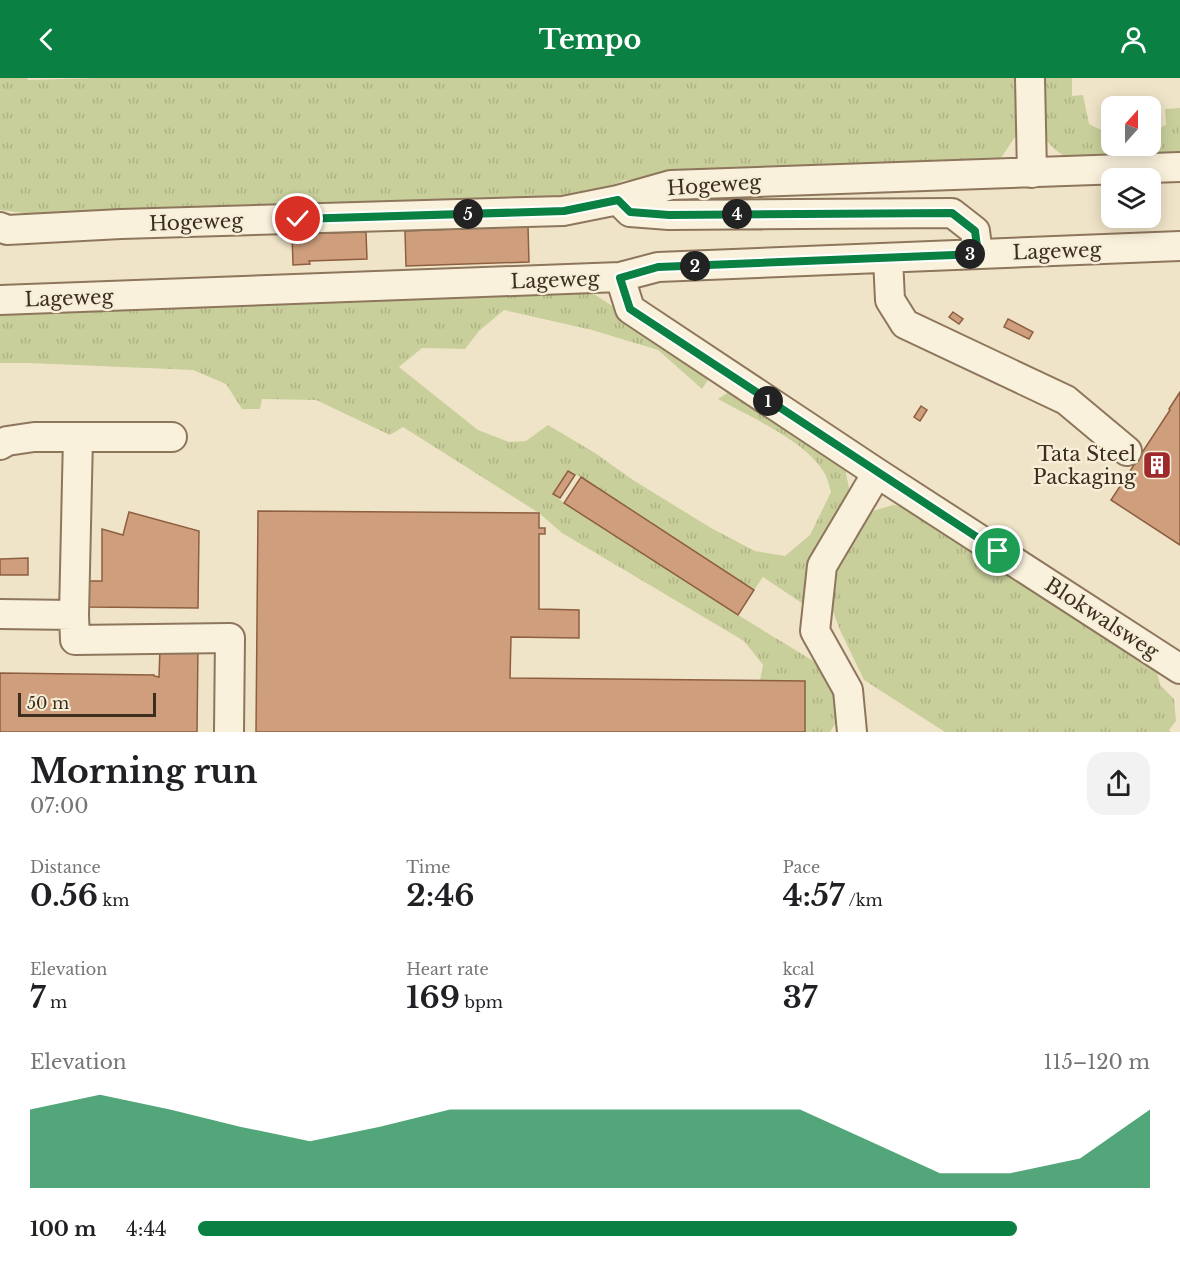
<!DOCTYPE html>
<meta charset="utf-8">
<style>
:root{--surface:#fff;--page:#f2f2f2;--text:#202124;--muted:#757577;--accent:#0b8043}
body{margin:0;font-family:"Libre Baskerville",serif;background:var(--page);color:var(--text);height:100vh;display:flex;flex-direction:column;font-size:22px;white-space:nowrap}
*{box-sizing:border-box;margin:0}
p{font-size:20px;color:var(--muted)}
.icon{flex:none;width:33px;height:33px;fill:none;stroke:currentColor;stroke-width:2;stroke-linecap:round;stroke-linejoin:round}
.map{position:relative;height:654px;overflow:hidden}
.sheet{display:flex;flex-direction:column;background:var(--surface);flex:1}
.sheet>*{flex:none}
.needle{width:39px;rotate:21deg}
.controls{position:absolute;left:1101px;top:18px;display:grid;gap:12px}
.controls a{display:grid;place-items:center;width:60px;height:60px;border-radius:12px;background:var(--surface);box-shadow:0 3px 15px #0003;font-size:30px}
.scale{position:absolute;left:18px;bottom:15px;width:138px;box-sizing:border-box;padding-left:6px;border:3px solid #3d2e20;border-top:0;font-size:16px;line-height:21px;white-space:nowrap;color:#3d2e20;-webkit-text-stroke:4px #f7eed8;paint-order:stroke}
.pin{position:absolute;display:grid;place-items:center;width:51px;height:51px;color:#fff;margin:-26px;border:3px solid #fff;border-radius:50%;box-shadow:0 2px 6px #0007}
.km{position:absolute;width:30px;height:30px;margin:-15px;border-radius:50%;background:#222;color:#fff;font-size:16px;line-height:30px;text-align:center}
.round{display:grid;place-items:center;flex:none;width:63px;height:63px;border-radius:18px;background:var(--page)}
.headline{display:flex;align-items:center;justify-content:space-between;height:102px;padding:0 30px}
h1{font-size:33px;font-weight:800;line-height:45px}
.metrics{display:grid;grid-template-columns:repeat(3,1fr);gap:9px;height:102px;padding:6px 30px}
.metrics div{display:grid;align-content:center}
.metrics b{font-size:30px;font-weight:800}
.metrics small{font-size:16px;font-weight:400}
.metrics p{font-size:16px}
.chart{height:168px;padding:12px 30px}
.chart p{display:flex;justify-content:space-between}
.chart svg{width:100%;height:108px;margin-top:6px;fill:var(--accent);opacity:.7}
ul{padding:0 30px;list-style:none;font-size:20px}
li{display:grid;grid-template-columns:96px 72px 1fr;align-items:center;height:45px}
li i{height:15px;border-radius:8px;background:var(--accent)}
header{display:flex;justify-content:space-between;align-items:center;height:78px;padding:0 30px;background:var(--accent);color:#fff;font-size:27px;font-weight:800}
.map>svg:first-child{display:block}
.grass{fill:url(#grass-tufts)}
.building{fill:#cf9f7d;stroke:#8d5f41;stroke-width:1.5}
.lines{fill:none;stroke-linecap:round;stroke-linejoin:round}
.minor-casing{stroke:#8d765c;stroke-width:32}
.minor{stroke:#faf1dc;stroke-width:28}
.route-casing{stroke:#fff;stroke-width:12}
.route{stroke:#0b8043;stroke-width:8}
.labels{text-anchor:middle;stroke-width:5;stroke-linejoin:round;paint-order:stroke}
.street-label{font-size:20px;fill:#3d2e20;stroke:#f7eed8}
.poi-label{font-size:20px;fill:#3d2e20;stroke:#f7eed8;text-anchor:end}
</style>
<header><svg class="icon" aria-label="back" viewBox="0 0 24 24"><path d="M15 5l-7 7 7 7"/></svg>Tempo<svg class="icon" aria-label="person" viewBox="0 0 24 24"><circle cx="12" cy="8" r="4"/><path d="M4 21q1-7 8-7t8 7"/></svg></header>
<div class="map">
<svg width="1180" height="654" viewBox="0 0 1180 654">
<defs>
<pattern id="grass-tufts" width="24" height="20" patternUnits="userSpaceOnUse" patternTransform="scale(1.5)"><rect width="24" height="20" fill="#c9cf9b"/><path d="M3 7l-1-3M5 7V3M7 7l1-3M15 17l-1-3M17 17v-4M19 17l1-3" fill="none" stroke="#aeb285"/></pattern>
</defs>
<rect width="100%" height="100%" fill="#f0e4c8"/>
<path class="grass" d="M 0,0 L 27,0 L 28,2 L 96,0 L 1014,0 L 1019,53 L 1001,80 L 963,87 L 625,102 L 573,122 L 72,141 L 0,132 Z
M 1040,0 L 1072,0 L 1072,18 L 1083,17 L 1089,46 L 1111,57 L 1112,68 L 1150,68 L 1151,54 L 1166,47 L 1165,31 L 1180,30 L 1180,80 L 1076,84 C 1066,79 1052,72 1046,61 C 1038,47 1040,17 1040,0 Z
M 582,208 L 704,289 L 708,302 L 702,311 L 658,272 L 592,252 L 504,232 L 479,253 L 465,271 L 422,270 L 399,289 L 478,352 L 509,364 L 526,363 L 548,347 L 595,375 L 633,402 L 711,450 L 755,473 L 785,478 L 810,457 L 831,414 C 829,408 828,401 825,396 C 807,363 750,339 718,321 L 730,313 L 844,385 L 849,410 L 806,528 L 763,499 L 754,512 L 581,399 L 569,393 L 553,416 L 564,425 L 738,537 L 820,587 L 836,609 L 842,635 L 830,654 L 805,654 L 805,603 L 760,602 L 763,587 L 744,563 L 562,455 L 539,435 L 403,349 L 390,357 L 316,322 L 262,321 L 260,331 L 242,331 L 226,306 L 193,292 L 29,285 L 0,285 L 0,230 Z
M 893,427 L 914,430 L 1155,585 L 1160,607 L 1174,621 L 1176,643 L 1169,652 L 1171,654 L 945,654 L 864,602 L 840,552 L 830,525 L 840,479 L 873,433 Z"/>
<path class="building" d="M 528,148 L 529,184 L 406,188 L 405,153 Z
M 366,154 L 367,181 L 309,183 L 310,186 L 293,187 L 292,156 Z
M 953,234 L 963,241 L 959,246 L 949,239 Z
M 1008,241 L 1033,254 L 1029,261 L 1004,249 Z
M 1180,314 L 1180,467 L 1111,422 L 1170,332 L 1169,331 Z
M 921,328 L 927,332 L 920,343 L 914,339 Z
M 568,393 L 575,397 L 560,420 L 553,416 Z
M 581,399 L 754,512 L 738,537 L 564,425 Z
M 258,433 L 539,435 L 539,450 L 545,450 L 545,456 L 539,456 L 539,531 L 579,532 L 579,560 L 511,559 L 510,600 L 805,603 L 805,654 L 256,654 Z
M 129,434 L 199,453 L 198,530 L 87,529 L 88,503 L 102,503 L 102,451 L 123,457 Z
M 28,480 L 28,497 L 0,497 L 0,481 Z
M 160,570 L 198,570 L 197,654 L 0,654 L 0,595 L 154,597 L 154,598 L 159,599 Z"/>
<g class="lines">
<g class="minor-casing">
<path id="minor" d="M 1030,0 L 1032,95
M 618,122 L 630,134 L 669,137 L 952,135 L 975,153 L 978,176
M 0,149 L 7,152 L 121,146 L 563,133 L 618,122 L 671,107 L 1180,89
M 888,180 L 890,222 L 905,246 L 1066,322 L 1127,373
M 620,199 L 630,231 L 877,395 L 1180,591
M 0,222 L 620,199 L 658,189 L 1180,168
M 0,367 L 7,363 L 34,359 L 172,359
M 0,536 L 74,537 L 78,359
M 74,537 L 75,562 L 230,560 L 229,654
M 852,654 L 848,612 L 815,553 L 822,488 L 877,395"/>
</g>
<use href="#minor" class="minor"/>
</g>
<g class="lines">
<g class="route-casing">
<path id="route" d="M 298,141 L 564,133 L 618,122 L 630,134 L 669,137 L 952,135 L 975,153 L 978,176 L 658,189 L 620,200 L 630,231 L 998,473"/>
</g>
<use href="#route" class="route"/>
</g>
<defs>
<g id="building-square" transform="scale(1.5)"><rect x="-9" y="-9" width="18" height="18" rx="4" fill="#9e2a2b" stroke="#f7eed8"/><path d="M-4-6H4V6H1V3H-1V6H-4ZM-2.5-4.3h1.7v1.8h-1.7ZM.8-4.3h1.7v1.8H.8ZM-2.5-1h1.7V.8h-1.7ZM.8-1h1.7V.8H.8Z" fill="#fff"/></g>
</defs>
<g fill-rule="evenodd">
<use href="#building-square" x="1157" y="387"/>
</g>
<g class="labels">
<g class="street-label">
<text transform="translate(714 107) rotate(-4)" y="7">Hogeweg</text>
<text transform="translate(196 144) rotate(-2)" y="7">Hogeweg</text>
<text transform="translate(1057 173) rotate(-2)" y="7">Lageweg</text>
<text transform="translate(555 202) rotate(-2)" y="7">Lageweg</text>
<text transform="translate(69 220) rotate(-2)" y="7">Lageweg</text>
<text transform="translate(1102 540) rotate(33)" y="7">Blokwalsweg</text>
</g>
<g class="poi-label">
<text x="1136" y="383">Tata Steel<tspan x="1136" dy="23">Packaging</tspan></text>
</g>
</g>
</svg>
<div class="controls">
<a><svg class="needle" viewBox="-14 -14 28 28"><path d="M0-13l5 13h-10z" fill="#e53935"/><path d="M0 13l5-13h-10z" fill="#757577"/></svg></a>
<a><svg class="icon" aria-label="layers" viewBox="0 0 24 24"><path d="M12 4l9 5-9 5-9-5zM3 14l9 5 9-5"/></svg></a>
</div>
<div class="scale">50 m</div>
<div class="pin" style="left:998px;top:473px;background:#1e9e55"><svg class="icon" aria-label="arrive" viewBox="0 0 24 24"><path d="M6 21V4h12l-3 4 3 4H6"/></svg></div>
<div class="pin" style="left:298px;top:141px;background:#d93025"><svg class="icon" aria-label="check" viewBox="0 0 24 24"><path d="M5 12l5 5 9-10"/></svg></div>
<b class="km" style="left:768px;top:323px">1</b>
<b class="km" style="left:695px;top:188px">2</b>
<b class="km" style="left:970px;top:176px">3</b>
<b class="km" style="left:737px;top:136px">4</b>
<b class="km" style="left:468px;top:136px">5</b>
</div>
<section class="sheet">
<div class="headline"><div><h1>Morning run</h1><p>07:00</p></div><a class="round"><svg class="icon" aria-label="share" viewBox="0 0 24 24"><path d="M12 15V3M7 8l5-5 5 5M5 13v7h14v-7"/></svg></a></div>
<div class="metrics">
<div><p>Distance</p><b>0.56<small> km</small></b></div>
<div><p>Time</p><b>2:46</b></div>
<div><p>Pace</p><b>4:57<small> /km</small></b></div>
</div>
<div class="metrics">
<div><p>Elevation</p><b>7<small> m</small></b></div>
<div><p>Heart rate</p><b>169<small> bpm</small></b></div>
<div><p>kcal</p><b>37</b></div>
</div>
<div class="chart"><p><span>Elevation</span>115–120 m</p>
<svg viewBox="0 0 160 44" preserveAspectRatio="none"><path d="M0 44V12L10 6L20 12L30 19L40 25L50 19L60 12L70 12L80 12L90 12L100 12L110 12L120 25L130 38L140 38L150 32L160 12V44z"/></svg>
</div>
<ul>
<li><b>100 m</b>4:44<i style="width:86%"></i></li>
</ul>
</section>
